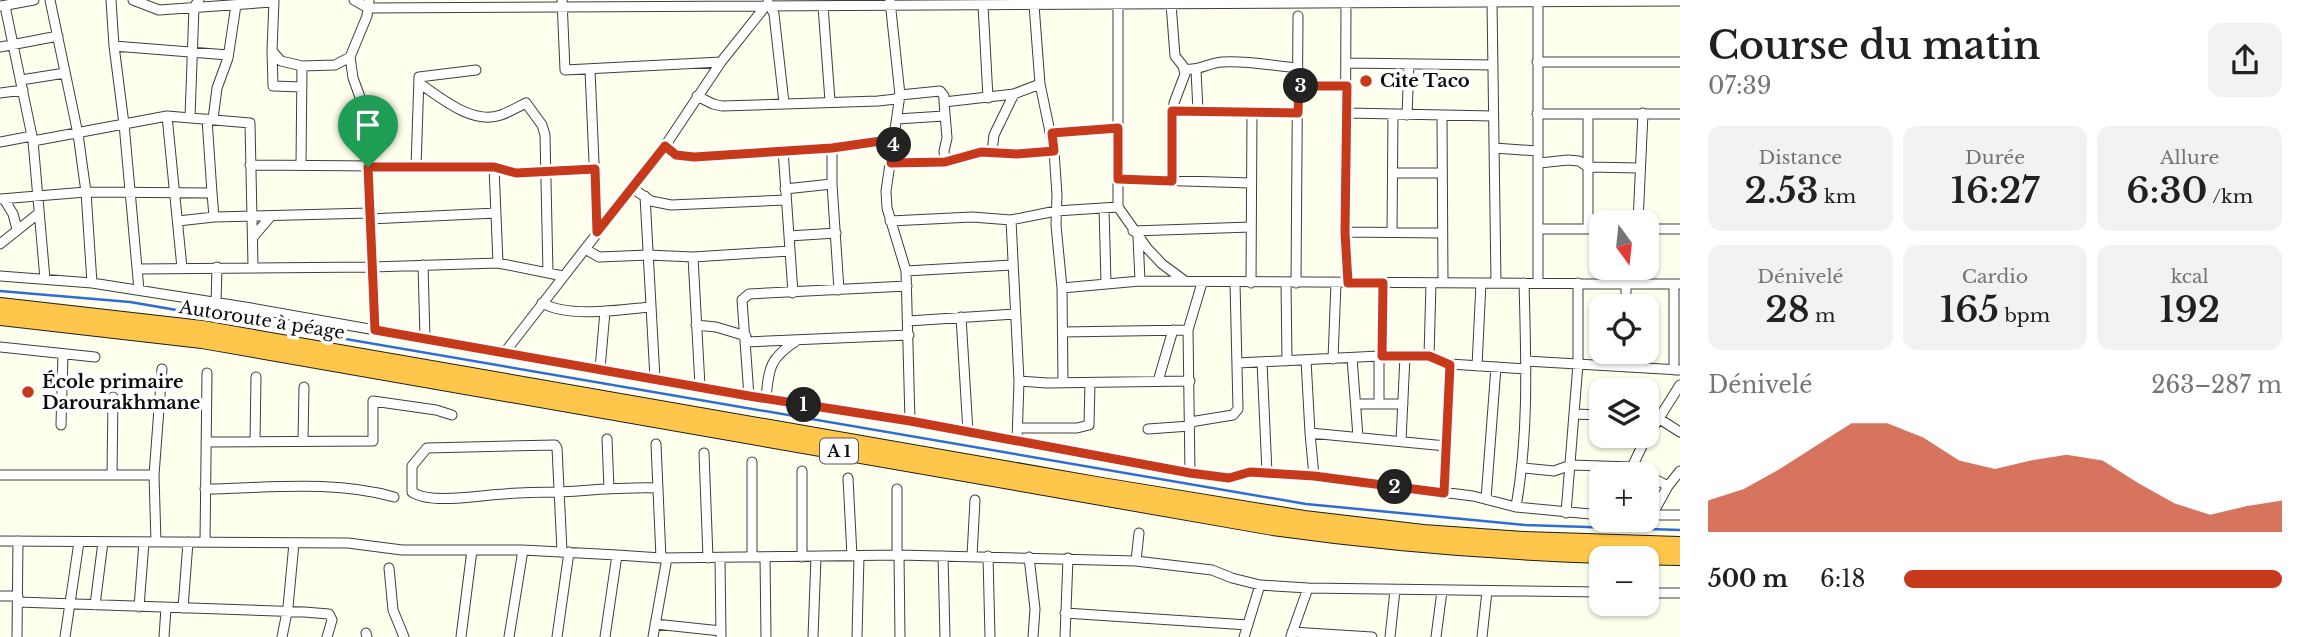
<!DOCTYPE html>
<html lang="fr">
<meta charset="utf-8">
<style>
:root{--surface:#fff;--page:#f2f2f2;--text:#202124;--muted:#757577;--accent:#c63a1b}
body{margin:0;font-family:"Libre Baskerville",serif;background:var(--page);color:var(--text);height:100vh;display:flex;flex-direction:column;font-size:26px;white-space:nowrap}
*{box-sizing:border-box;margin:0}
p{font-size:23px;color:var(--muted)}
.icon{flex:none;width:38px;height:38px;fill:none;stroke:currentColor;stroke-width:2;stroke-linecap:round;stroke-linejoin:round}
.map{position:relative;flex:1;overflow:hidden}
.sheet{display:flex;flex-direction:column;background:var(--surface);width:630px}
.sheet>*{flex:none}
.needle{width:46px;rotate:165deg}
.tools{position:absolute;left:1589px;top:210px;display:grid;gap:14px}
.tools a{display:grid;place-items:center;width:70px;height:70px;border-radius:14px;background:var(--surface);box-shadow:0 2px 5px #0004;font-size:35px}
.pin{position:absolute;display:grid;place-items:center;width:60px;height:60px;color:#fff;margin:-72px -30px;border-radius:50% 50% 50% 0;rotate:-45deg;box-shadow:0 0 7px #0007}
.pin .icon{rotate:45deg}
.km{position:absolute;width:35px;height:35px;margin:-18px;border-radius:50%;background:#222;color:#fff;font-size:19px;line-height:35px;text-align:center}
.round{display:grid;place-items:center;flex:none;width:74px;height:74px;border-radius:14px;background:var(--page)}
.head{display:flex;align-items:center;justify-content:space-between;height:119px;padding:0 28px}
h1{font-size:38px;font-weight:600;line-height:52px}
.stats{display:grid;grid-template-columns:repeat(3,1fr);gap:10px;height:119px;padding:7px 28px}
.stats div{display:grid;align-content:center;border-radius:14px;background:var(--page);text-align:center}
.stats b{font-size:35px;font-weight:600}
.stats small{font-size:19px;font-weight:400}
.stats p{font-size:19px}
.chart{height:196px;padding:14px 28px}
.chart p{display:flex;justify-content:space-between}
.chart svg{width:100%;height:126px;margin-top:7px;fill:var(--accent);opacity:.7}
ul{padding:0 28px;list-style:none;font-size:23px}
li{display:grid;grid-template-columns:112px 84px 1fr;align-items:center;height:52px}
li i{height:18px;border-radius:9px;background:var(--accent)}
main{display:flex;flex:1;min-height:0}
.map>svg:first-child{display:block}
.lines{fill:none;stroke-linecap:round;stroke-linejoin:round}
.stream{stroke:#2e6dd6;stroke-width:2.5}
.street-casing{stroke:#3f3f3f;stroke-width:11}
.highway-casing{stroke:#1d1d1d;stroke-width:18}
.street{stroke:#fff;stroke-width:9}
.highway{stroke:#fec64a;stroke-width:16}
.route-casing{stroke:#fff;stroke-width:14}
.route{stroke:#c63a1b;stroke-width:9}
.poi-dot{fill:#c63a1b;stroke:#fff;stroke-width:2.5}
.labels{text-anchor:middle;stroke-width:7;stroke-linejoin:round;paint-order:stroke}
.shield{fill:#fff;stroke:#555;stroke-width:2}
.shield-label{font-size:16px;font-weight:bold;fill:#0c0c0c}
.poi-label{font-size:18px;font-weight:bold;fill:#0c0c0c;stroke:#fff;text-anchor:start}
.street-label{font-size:18px;fill:#0c0c0c;stroke:#fff}
</style>
<main>
<div class="map">
<svg width="1680" height="637" viewBox="0 0 1680 637">
<rect width="100%" height="100%" fill="#feffec"/>
<g class="lines">
<path class="stream" d="M 0,291 L 130,302 L 1306,504 L 1525,525 L 1680,530"/>
<g class="street-casing">
<path id="street" d="M 50,0 L 78,134 L 86,192 L 92,283
M 111,0 L 114,46 L 124,124 L 139,290
M 133,0 L 159,10 L 273,2
M 274,0 L 272,51 L 281,61 L 302,66 L 301,164
M 354,0 L 368,8 L 1680,1
M 369,0 L 367,16 L 350,57 L 353,78 L 371,127 L 368,167 L 375,330
M 562,0 L 565,70 L 721,62
M 1118,0 L 1118,207 L 1147,248 L 1162,264 L 1185,281
M 890,1 L 900,95 L 886,191 L 887,208 L 906,271 L 910,421
M 768,2 L 774,14 L 784,103
M 1492,2 L 1496,283
M 1538,2 L 1538,283
M 1346,3 L 1345,232 L 1348,283
M 1171,4 L 1175,56 L 1183,66 L 1185,74 L 1174,103 L 1172,181
M 983,5 L 988,98
M 1034,5 L 1040,84 L 1054,151 L 1057,195 L 1056,225 L 1062,288 L 1063,383
M 1,6 L 34,0
M 5,6 L 33,141 L 45,279
M 823,6 L 830,101
M 114,46 L 228,55
M 0,47 L 58,36
M 272,51 L 273,86 L 302,87
M 1537,62 L 1680,62
M 1347,63 L 1493,65
M 302,66 L 335,65 L 350,57
M 1185,69 C 1199,71 1208,63 1222,62 C 1247,60 1273,66 1298,68
M 590,70 L 597,232
M 1196,70 L 1198,111
M 21,80 L 65,73
M 419,83 C 441,98 472,125 501,115 C 509,112 518,107 526,103 L 542,125 L 545,135 L 548,273
M 1299,86 L 1347,86
M 0,93 L 23,90
M 697,96 L 713,104 L 722,106 L 878,101 L 896,99 L 900,95 L 940,91 L 944,96 L 944,102
M 1173,111 L 1298,113
M 1347,113 L 1493,116
M 1537,114 L 1680,114
M 1588,114 L 1588,229
M 1407,115 L 1409,64
M 1442,115 L 1443,283
M 167,116 L 182,268
M 190,117 L 194,7 L 199,0
M 207,119 L 212,193
M 213,119 L 217,88 L 228,58 L 236,5
M 897,119 L 944,116
M 1052,133 L 1118,128
M 33,141 L 167,116 L 250,123 L 253,266
M 0,142 L 32,136
M 665,146 L 676,155 L 694,157 L 832,148 L 895,139
M 832,148 L 832,184 L 839,290
M 1494,148 L 1538,151
M 783,150 L 793,293
M 992,152 L 994,135 L 1014,94
M 945,162 L 944,151 L 947,138 L 944,102 L 1014,94 L 1040,84
M 891,163 L 945,162 L 981,152 L 1017,154 L 1054,151
M 1539,163 L 1568,160 L 1579,161 L 1588,167 L 1639,168
M 250,165 L 494,167 L 516,173 L 595,169
M 416,167 L 419,77 L 476,70
M 494,167 L 498,263
M 1393,173 L 1442,173
M 1118,179 L 1251,183
M 632,188 L 651,201 L 671,205 L 786,200
M 785,189 L 832,184
M 645,196 L 655,379
M 0,199 L 86,192 L 212,193 L 214,217 L 178,221
M 4,199 L 13,214 L 17,229
M 1104,208 L 1106,283
M 214,217 L 370,213
M 370,219 L 496,213
M 1011,220 L 1019,381 L 1017,441
M 890,221 L 972,217 L 1011,220 L 1056,211 L 1118,207
M 1638,222 L 1643,113
M 1538,229 L 1601,229
M 1647,229 L 1680,229
M 1133,231 L 1251,227
M 1345,232 L 1442,233
M 1392,232 L 1393,114
M 789,236 L 836,233
M 253,237 L 271,216
M 1138,237 L 1140,281
M 0,244 L 39,213
M 585,249 L 599,257 L 648,255 L 693,257 L 790,251
M 693,257 L 700,386
M 423,265 L 425,338
M 138,269 L 372,267 L 498,263 L 563,276
M 906,271 L 1012,265
M 0,276 L 92,283 L 245,307 L 749,396 L 910,421 L 1190,473 L 1229,478 L 1249,472 L 1314,476 L 1473,496 L 1516,507 L 1601,515
M 1251,283 L 1252,113
M 1286,283 L 1287,361
M 1296,283 L 1298,16
M 1674,284 L 1674,370
M 1062,288 L 1140,281 L 1680,284
M 216,303 L 217,267
M 542,303 C 569,318 619,310 650,307
M 1626,306 L 1626,284
M 961,317 L 968,432
M 908,321 L 1015,314
M 696,325 L 716,327 L 746,336
M 1063,332 L 1188,330
M 746,342 L 909,335
M 0,347 L 95,357
M 505,352 L 665,146 L 721,62 L 768,3
M 1382,356 L 1383,283
M 1429,356 L 1431,283
M 1352,358 L 1358,437
M 1333,359 L 1336,283
M 1306,360 L 1310,433
M 1526,361 L 1680,370
M 1262,362 L 1267,473
M 1238,363 L 1379,356 L 1429,356 L 1450,364 L 1526,369
M 1477,366 L 1481,283
M 1626,367 L 1626,352
M 600,369 L 605,311
M 1019,381 L 1047,383 L 1190,381
M 1158,381 L 1173,330
M 749,396 L 742,300 L 749,294 L 907,286
M 766,398 C 769,368 769,359 796,341
M 1356,404 L 1403,404
M 1379,404 L 1379,356
M 1574,414 L 1601,415
M 1647,417 L 1658,418 L 1680,432
M 1190,422 L 1233,415 L 1238,409 L 1235,283
M 61,425 L 63,354
M 1018,428 L 1077,428 L 1089,425 L 1090,383
M 1148,429 L 1190,426
M 607,439 L 609,489
M 255,441 L 256,377
M 303,441 L 304,387
M 1401,441 L 1405,356
M 206,442 L 373,441 L 373,401 L 436,410 L 452,415
M 656,444 L 661,558
M 1446,446 L 1450,364
M 704,453 L 708,558
M 752,462 L 752,557
M 1523,468 L 1554,471 L 1571,465 L 1632,467
M 802,471 L 802,557
M 1190,473 L 1188,330 L 1202,283
M 1646,474 L 1632,467 L 1644,442 L 1680,385
M 0,475 L 154,475
M 112,475 L 113,397
M 1647,475 L 1668,486 L 1680,471
M 1314,476 L 1310,433 L 1446,446 L 1444,493
M 848,478 L 852,556
M 205,489 C 268,488 334,480 394,497
M 897,489 L 897,555
M 1486,499 L 1496,367
M 1516,507 C 1529,433 1526,358 1524,283
M 1566,513 L 1578,364 L 1578,283
M 1647,515 L 1680,515
M 1652,515 L 1668,486
M 0,541 L 348,543 L 402,550 L 523,550 L 617,555
M 156,542 L 154,475 L 162,369
M 205,542 L 207,373
M 562,551 L 557,448 L 555,445 L 427,448 L 412,466 L 412,492 C 431,505 481,495 504,494 C 523,492 541,492 560,492 C 593,490 625,487 658,488
M 899,555 L 900,637
M 943,556 L 945,637
M 972,556 L 975,500
M 988,556 L 990,637
M 765,557 L 766,637
M 1029,557 L 1035,609 L 1033,637
M 720,558 L 721,637
M 1136,561 L 1139,533
M 389,568 L 393,610 L 404,637
M 1647,593 L 1680,593
M 0,596 L 18,596
M 18,602 L 304,612 L 329,614 L 332,620 L 327,637
M 95,605 L 103,542
M 139,607 L 144,542
M 183,608 L 188,542
M 1065,613 L 1248,625
M 655,624 L 721,631
M 1292,632 L 1372,637
M 366,633 L 367,637
M 1291,636 L 1308,588
M 17,637 L 18,541
M 65,637 L 79,542
M 164,637 L 166,608
M 282,637 L 288,607 L 294,543
M 461,637 L 472,550
M 509,637 L 523,550
M 557,637 L 569,552
M 605,637 L 617,555 L 661,558 L 899,555 L 1136,561 L 1212,570 L 1232,578 L 1260,585 L 1308,588 L 1601,592
M 653,637 L 667,558
M 813,637 L 816,557
M 857,637 L 859,556
M 1065,637 L 1068,558
M 1244,637 L 1260,585
M 1390,637 L 1395,590
M 1436,637 L 1442,591
M 1482,637 L 1487,591"/>
</g>
<g class="highway-casing">
<path id="highway" d="M 0,306 L 202,329 L 1102,486 L 1304,519 L 1423,533 L 1523,540 L 1680,545
M 0,317 L 202,340 L 1273,527 C 1409,546 1543,555 1680,557"/>
</g>
<use href="#street" class="street"/>
<use href="#highway" class="highway"/>
</g>
<g class="lines">
<g class="route-casing">
<path id="route" d="M 1299,86 L 1347,86 L 1345,232 L 1348,283 L 1383,283 L 1382,356 L 1429,356 L 1450,365 L 1444,493 L 1314,476 L 1250,472 L 1229,478 L 1190,473 L 910,421 L 749,396 L 375,330 L 368,167 L 494,167 L 516,173 L 595,169 L 597,232 L 665,146 L 676,155 L 694,157 L 832,148 L 895,139 L 891,163 L 945,162 L 981,152 L 1017,154 L 1054,151 L 1052,133 L 1118,128 L 1118,179 L 1172,181 L 1172,111 L 1298,113 Z"/>
</g>
<use href="#route" class="route"/>
</g>
<g class="poi-dot">
<circle cx="1366" cy="81" r="7"/>
<circle cx="28" cy="392" r="7"/>
</g>
<g class="labels">
<rect class="shield" x="820" y="438.5" width="38" height="25" rx="5"/>
<g class="shield-label">
<text x="839" y="457">A 1</text>
</g>
<g class="poi-label">
<text x="1380" y="87">Cite Taco</text>
<text x="42" y="388">École primaire<tspan x="42" dy="21">Darourakhmane</tspan></text>
</g>
<g class="street-label">
<text transform="translate(262 320) rotate(9)" y="6">Autoroute à péage</text>
</g>
</g>
</svg>
<div class="tools">
<a><svg class="needle" viewBox="-14 -14 28 28"><path d="M0-13l5 13h-10z" fill="#e53935"/><path d="M0 13l5-13h-10z" fill="#757577"/></svg></a>
<a><svg class="icon" aria-label="locate" viewBox="0 0 24 24"><circle cx="12" cy="12" r="6"/><path d="M12 2v4M12 18v4M2 12h4M18 12h4"/></svg></a>
<a><svg class="icon" aria-label="layers" viewBox="0 0 24 24"><path d="M12 4l9 5-9 5-9-5zM3 14l9 5 9-5"/></svg></a>
<a>+</a>
<a>−</a>
</div>
<div class="pin" style="left:368px;top:167px;background:#1e9e55"><svg class="icon" aria-label="arrive" viewBox="0 0 24 24"><path d="M6 21V4h12l-3 4 3 4H6"/></svg></div>
<b class="km" style="left:804px;top:405px">1</b>
<b class="km" style="left:1395px;top:487px">2</b>
<b class="km" style="left:1301px;top:86px">3</b>
<b class="km" style="left:894px;top:145px">4</b>
</div>
<section class="sheet">
<div class="head"><div><h1>Course du matin</h1><p>07:39</p></div><a class="round"><svg class="icon" aria-label="share" viewBox="0 0 24 24"><path d="M12 15V3M7 8l5-5 5 5M5 13v7h14v-7"/></svg></a></div>
<div class="stats">
<div><p>Distance</p><b>2.53<small> km</small></b></div>
<div><p>Durée</p><b>16:27</b></div>
<div><p>Allure</p><b>6:30<small> /km</small></b></div>
</div>
<div class="stats">
<div><p>Dénivelé</p><b>28<small> m</small></b></div>
<div><p>Cardio</p><b>165<small> bpm</small></b></div>
<div><p>kcal</p><b>192</b></div>
</div>
<div class="chart"><p><span>Dénivelé</span>263–287 m</p>
<svg viewBox="0 0 160 44" preserveAspectRatio="none"><path d="M0 44V33L10 29L20 22L30 14L40 6L50 6L60 11L70 19L80 22L90 19L100 17L110 19L120 27L130 34L140 38L150 35L160 33V44z"/></svg>
</div>
<ul>
<li><b>500 m</b>6:18<i style="width:100%"></i></li>
</ul>
</section>
</main>
